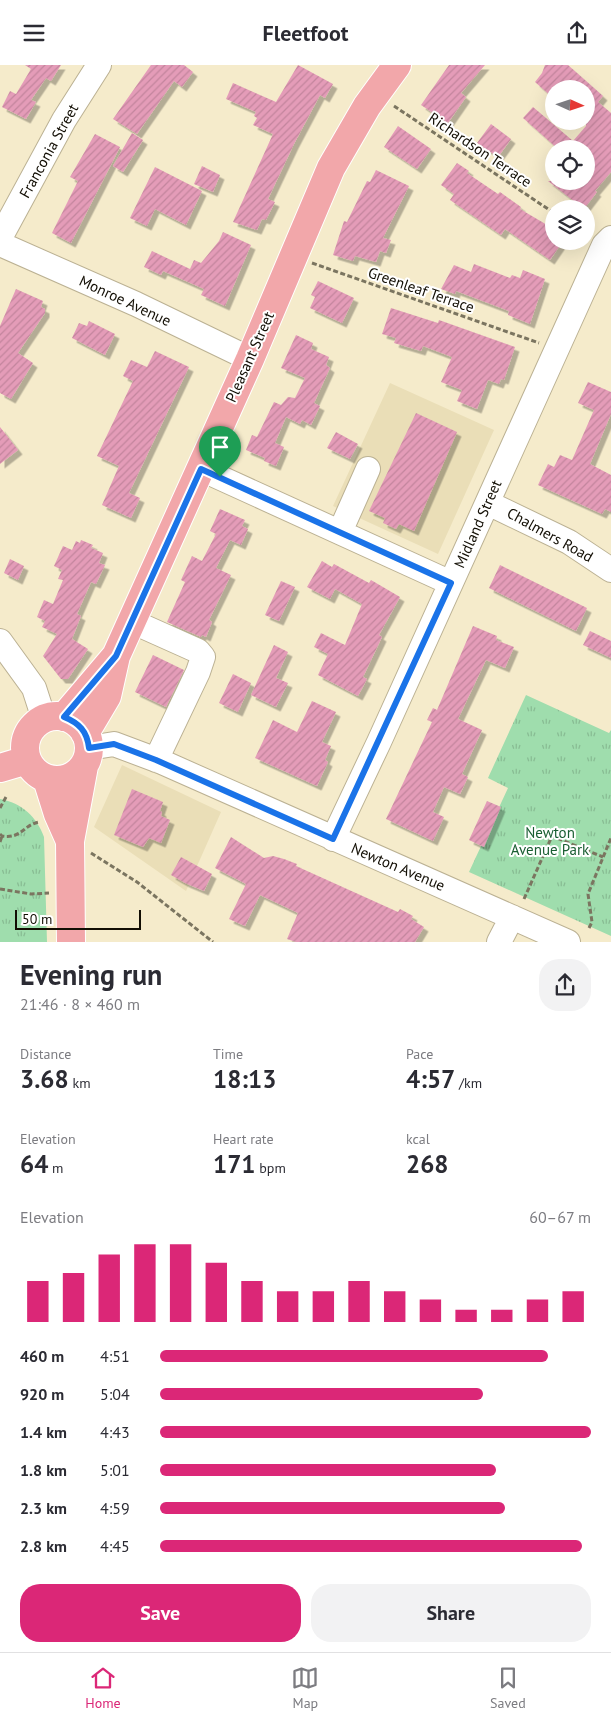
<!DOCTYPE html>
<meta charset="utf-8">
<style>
:root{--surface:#fff;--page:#f2f2f3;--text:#2b2b33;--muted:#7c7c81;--line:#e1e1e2;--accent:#db2777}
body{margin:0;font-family:"PT Sans",sans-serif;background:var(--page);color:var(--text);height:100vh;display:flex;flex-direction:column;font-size:19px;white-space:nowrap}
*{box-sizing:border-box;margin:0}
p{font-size:16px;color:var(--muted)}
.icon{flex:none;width:28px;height:28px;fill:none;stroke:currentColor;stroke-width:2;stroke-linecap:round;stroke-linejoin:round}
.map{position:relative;height:877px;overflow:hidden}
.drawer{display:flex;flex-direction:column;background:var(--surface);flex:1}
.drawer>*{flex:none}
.needle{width:32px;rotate:93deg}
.fabs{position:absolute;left:545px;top:15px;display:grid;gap:10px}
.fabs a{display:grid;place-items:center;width:50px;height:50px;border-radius:50%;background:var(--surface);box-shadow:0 5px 20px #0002;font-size:25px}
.scale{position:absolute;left:15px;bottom:12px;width:126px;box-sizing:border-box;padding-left:5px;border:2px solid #120e04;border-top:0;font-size:14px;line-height:18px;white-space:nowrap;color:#120e04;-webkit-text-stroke:4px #fff;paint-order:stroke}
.pin{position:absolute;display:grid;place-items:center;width:42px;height:42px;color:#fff;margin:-51px -21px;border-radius:50% 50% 50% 0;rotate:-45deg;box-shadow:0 0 5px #0007}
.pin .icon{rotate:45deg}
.round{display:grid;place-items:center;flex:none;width:52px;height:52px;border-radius:20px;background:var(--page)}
.head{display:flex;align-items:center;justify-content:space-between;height:85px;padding:0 20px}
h1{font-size:28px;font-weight:700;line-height:38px}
.stats{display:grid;grid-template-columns:repeat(3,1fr);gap:8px;height:85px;padding:5px 20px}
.stats div{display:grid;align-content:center}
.stats b{font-size:25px;font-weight:700}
.stats small{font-size:14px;font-weight:400}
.stats p{font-size:14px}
.chart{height:140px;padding:10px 20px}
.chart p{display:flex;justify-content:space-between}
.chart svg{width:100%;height:90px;margin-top:5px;stroke:var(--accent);stroke-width:6}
.cta{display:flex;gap:10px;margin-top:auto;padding:10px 20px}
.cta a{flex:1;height:58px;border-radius:20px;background:var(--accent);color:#fff;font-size:20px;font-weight:700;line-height:58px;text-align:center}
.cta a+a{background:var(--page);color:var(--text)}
ul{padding:0 20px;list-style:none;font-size:16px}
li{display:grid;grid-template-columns:80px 60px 1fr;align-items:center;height:38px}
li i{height:12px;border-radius:6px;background:var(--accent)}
header{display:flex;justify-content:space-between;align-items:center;height:65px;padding:0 20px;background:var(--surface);font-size:22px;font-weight:700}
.menu{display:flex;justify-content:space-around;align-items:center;height:70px;border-top:1px solid var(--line);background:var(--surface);font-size:14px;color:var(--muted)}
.menu a{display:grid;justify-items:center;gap:2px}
.menu .active{color:var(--accent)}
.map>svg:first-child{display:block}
.built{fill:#eadeb7}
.park{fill:url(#park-tufts)}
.building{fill:url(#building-hatch);filter:url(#shadow)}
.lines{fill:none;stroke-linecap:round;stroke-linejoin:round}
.minor-casing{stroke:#bbb193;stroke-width:26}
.major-casing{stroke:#fff;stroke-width:30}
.path{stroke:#7b7560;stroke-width:3;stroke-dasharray:5 2.5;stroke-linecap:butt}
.minor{stroke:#fff;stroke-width:24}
.major{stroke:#f2a7aa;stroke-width:28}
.route-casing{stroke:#fff;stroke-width:10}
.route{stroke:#1a73e8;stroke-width:6}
.labels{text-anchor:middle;stroke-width:4;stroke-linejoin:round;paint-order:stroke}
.street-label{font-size:15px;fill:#120e04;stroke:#fff}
.park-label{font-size:15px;fill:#195e32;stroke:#fff}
</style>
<header><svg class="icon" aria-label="menu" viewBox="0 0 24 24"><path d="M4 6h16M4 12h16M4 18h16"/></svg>Fleetfoot<svg class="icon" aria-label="share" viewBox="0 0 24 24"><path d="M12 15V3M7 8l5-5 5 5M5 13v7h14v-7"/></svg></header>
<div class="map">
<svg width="611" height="877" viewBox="0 0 611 877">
<defs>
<pattern id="park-tufts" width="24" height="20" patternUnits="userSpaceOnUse" patternTransform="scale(1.25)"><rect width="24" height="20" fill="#9fddad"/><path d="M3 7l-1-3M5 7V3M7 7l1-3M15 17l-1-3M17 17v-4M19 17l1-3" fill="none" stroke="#88bc93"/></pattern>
<pattern id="building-hatch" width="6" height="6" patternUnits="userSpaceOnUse" patternTransform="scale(1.25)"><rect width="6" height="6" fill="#e49cb8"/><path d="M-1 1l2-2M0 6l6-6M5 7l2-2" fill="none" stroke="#c3859d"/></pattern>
<filter id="shadow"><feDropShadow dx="4.5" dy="4.5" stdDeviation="0" flood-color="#0004"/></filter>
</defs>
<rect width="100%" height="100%" fill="#f5ebcb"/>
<path class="built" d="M 390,318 L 494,365 L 438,489 L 333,441 Z
M 122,700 L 221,747 L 186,826 L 94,762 Z"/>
<path class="park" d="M 526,630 L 609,668 L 611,665 L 611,871 L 469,807 L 508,723 L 488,713 Z
M 0,734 C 22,738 37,752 44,772 L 47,877 L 0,877 Z"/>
<path class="building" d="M 25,0 L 61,0 L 51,16 L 46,13 L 31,35 L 36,37 L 26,54 L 2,42 L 10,26 L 16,29 L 31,4 Z
M 151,0 L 184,0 L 193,7 L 182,22 L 174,16 L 137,69 L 113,54 Z
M 298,0 L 333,19 L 325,33 L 320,30 L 294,79 L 268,134 L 275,137 L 266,155 L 262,154 L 257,165 L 233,157 L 273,69 L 253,60 L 257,53 L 254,51 L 256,47 L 226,34 L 233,18 L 276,37 Z
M 449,0 L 485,0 L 461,28 L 466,32 L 448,58 L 421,40 Z
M 545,0 L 568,0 L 603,31 L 598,37 L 611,48 L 611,107 L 595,126 L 597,127 L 584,144 L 548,116 L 586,116 L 586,84 L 558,84 L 523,53 L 533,42 L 573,76 L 586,61 L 586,24 L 554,24 L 552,32 L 535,17 L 542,8 Z
M 491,59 L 511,74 L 498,92 L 477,78 Z
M 398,61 L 431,84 L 417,104 L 384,82 Z
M 132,68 L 143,75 L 123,107 L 113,101 Z
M 95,69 L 120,82 L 71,178 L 52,168 L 78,116 L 70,112 Z
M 457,98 L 469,106 L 467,108 L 498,129 L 500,127 L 521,142 L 520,144 L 554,164 L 554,176 L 563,176 L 550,195 L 505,164 L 501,170 L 450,135 L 454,129 L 441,120 Z
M 202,101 L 220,110 L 213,127 L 194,119 Z
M 155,102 L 202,126 L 186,160 L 155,144 L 147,161 L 130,153 Z
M 376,105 L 409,121 L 383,173 L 391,175 L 386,188 L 380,186 L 376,197 L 355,191 L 353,196 L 333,190 L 344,156 L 347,157 L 367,116 L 370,117 Z
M 223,167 L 251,180 L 225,241 L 201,230 L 204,224 L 163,206 L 161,210 L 144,202 L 152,186 L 190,204 L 194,195 L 201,198 L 219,176 Z
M 474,199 L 510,213 L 512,210 L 520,213 L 523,205 L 545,214 L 530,259 L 508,250 L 509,246 L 456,226 L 455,229 L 441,224 L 454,200 L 471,207 Z
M 318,216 L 354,233 L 342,258 L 310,243 L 315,232 L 311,230 Z
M 16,224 L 43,236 L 41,242 L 45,244 L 45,248 L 18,288 L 33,298 L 11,334 L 0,328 L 0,261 Z
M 391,243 L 438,258 L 439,255 L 515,282 L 504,315 L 501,314 L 499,319 L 488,315 L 477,344 L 457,336 L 462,325 L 441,317 L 452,292 L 423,281 L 421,286 L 394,278 L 396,273 L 382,269 Z
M 89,256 L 115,269 L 105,290 L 72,273 L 79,258 L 87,261 Z
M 296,270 L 313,278 L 311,284 L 329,292 L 326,300 L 330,303 L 314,338 L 320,341 L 311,360 L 302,355 L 300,359 L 286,352 L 275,378 L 284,382 L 276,401 L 264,396 L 265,393 L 246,385 L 252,370 L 257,372 L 274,337 L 281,340 L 288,332 L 295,333 L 305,313 L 281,303 Z
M 155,286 L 189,302 L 129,428 L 140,433 L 131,453 L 102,440 L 119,401 L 97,391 L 133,316 L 123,311 L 131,295 L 147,302 Z
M 588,317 L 611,327 L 611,349 L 590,399 L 611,410 L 611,447 L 605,444 L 602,449 L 538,420 L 548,399 L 554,402 L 560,390 L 572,395 L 594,345 L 578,338 Z
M 416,348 L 457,367 L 414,466 L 399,459 L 396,464 L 383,458 L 385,453 L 369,446 Z
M 0,362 L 18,385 L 0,399 Z
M 336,367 L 358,379 L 350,394 L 327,383 Z
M 220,444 L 245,455 L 242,461 L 248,464 L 241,480 L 230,475 L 216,503 L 231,510 L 209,555 L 212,557 L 206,572 L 202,570 L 201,572 L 167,557 L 185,517 L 181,515 L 192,491 L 202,496 L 216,469 L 210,466 Z
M 81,475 L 93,480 L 91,483 L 103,488 L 99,498 L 105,500 L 96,519 L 91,517 L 77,549 L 81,551 L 72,574 L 88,584 L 68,614 L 61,614 L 43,591 L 57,569 L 42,562 L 45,556 L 37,552 L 44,535 L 53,539 L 63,515 L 58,514 L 62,505 L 54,501 L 63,481 L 72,485 L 76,476 L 80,478 Z
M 10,494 L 24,501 L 18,515 L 4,508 Z
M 322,496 L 332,502 L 334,499 L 369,518 L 371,515 L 400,532 L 379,570 L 382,572 L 363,612 L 367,614 L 358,631 L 318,610 L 328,589 L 314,582 L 321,568 L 345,580 L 362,539 L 335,524 L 330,534 L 307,522 Z
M 500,500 L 587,543 L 576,566 L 489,523 Z
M 281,516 L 295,522 L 279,556 L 265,550 Z
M 473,561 L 497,571 L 496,575 L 514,582 L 505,603 L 486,595 L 458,654 L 482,665 L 462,709 L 468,712 L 460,729 L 444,722 L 433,747 L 444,752 L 433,776 L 386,754 L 432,657 L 427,655 L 433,643 L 437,645 Z
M 590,566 L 611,576 L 611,593 L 583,580 Z
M 274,580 L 288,587 L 276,613 L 288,618 L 276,642 L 251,630 Z
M 153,590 L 184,605 L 166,642 L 135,627 Z
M 233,609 L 251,618 L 238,647 L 219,638 Z
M 312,636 L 336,647 L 322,677 L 331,681 L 325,695 L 328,697 L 317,721 L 255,693 L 273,655 L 297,667 Z
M 132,724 L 163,737 L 160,746 L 162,747 L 161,751 L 170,755 L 161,778 L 149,773 L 143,782 L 114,770 Z
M 487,736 L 501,742 L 484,782 L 469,775 Z
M 231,772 L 264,793 L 273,791 L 284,794 L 297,799 L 296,801 L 398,847 L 400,844 L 413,851 L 411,854 L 424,862 L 415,877 L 296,877 L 287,874 L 298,848 L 260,830 L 245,861 L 229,854 L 246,819 L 215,803 Z
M 181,792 L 212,809 L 204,826 L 185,818 L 171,810 Z"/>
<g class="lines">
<g class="minor-casing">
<path id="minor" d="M 0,173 L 64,55 L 99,0
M 0,179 L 136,239 L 250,294
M 201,404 L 451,518
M 488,438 L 569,477 L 611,505
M 340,467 L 368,404
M 131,556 L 198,586 L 203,592 L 198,607 L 156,695
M 0,576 L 34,623 L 44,654
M 89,683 L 114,679 L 162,697 L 568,877
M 333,774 L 379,677 L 604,180 L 611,173
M 499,877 L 512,852"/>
</g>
<g class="major-casing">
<path id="major" d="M25 683a32 32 0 1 1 64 0a32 32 0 1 1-64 0Z
M 64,652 L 115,592
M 85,668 L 107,631 L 116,591 L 250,294 L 331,103 L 367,41 L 397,0
M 0,703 L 27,695
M 47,714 L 58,749 L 70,776
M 71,877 L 70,776 L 84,701"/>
</g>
<path class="path" d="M 394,41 L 554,148
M 312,198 L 539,278
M 0,743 L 6,732
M 0,769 L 2,771 C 22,774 23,760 39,757
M 0,777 L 2,771
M 91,788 L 137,817 L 213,877
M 0,824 L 31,829 L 49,828
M 524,834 L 552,771 L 603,792
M 589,863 L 592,857 L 588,829 L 611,773"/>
<use href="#minor" class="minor"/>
<use href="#major" class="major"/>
</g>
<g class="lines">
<g class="route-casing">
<path id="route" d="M 201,404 L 451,518 L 333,774 L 156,695 L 114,679 L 89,683 C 87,666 79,658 64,652 L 116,591 Z"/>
</g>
<use href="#route" class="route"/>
</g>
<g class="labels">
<g class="street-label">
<text transform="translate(480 85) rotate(34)" y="5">Richardson Terrace</text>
<text transform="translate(49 86) rotate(-61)" y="5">Franconia Street</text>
<text transform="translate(421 225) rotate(19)" y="5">Greenleaf Terrace</text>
<text transform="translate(125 236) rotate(25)" y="5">Monroe Avenue</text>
<text transform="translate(250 292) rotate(-66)" y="5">Pleasant Street</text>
<text transform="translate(478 459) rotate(-66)" y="5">Midland Street</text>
<text transform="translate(550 470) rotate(29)" y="5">Chalmers Road</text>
<text transform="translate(398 802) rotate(23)" y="5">Newton Avenue</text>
</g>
<g class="park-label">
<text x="550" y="773">Newton<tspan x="550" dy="17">Avenue Park</tspan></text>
</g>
</g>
</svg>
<div class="fabs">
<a><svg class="needle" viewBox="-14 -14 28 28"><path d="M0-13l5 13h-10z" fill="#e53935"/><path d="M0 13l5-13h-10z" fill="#7c7c81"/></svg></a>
<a><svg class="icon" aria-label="locate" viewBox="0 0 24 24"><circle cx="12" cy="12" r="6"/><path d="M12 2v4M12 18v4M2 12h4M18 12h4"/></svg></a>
<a><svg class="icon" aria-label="layers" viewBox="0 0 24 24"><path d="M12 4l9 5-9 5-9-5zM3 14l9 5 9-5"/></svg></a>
</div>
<div class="scale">50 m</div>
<div class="pin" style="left:220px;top:412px;background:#1e9e55"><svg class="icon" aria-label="arrive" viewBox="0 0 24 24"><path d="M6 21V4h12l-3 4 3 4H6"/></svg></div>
</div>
<section class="drawer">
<div class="head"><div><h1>Evening run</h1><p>21:46 · 8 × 460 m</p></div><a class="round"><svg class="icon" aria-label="share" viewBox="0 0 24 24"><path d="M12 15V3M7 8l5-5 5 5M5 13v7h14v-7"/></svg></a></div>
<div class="stats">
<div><p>Distance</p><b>3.68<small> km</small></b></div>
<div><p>Time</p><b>18:13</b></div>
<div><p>Pace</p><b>4:57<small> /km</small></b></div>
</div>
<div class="stats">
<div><p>Elevation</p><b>64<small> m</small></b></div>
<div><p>Heart rate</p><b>171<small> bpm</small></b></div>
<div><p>kcal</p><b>268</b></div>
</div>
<div class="chart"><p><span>Elevation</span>60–67 m</p>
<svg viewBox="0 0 160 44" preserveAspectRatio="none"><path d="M5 44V24M15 44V20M25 44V11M35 44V6M45 44V6M55 44V15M65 44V24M75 44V29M85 44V29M95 44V24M105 44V29M115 44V33M125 44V38M135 44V38M145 44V33M155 44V29"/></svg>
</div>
<ul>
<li><b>460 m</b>4:51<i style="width:90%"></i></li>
<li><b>920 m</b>5:04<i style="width:75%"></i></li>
<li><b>1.4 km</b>4:43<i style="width:100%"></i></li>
<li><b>1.8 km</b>5:01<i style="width:78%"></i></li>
<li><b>2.3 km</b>4:59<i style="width:80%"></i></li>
<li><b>2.8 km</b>4:45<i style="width:98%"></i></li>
</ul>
<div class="cta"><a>Save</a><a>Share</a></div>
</section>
<nav class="menu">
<a class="active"><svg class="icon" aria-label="home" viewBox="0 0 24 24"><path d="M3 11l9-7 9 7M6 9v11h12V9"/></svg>Home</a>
<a><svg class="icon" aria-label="map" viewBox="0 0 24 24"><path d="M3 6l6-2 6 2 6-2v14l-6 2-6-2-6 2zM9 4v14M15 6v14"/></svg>Map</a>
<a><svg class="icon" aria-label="saved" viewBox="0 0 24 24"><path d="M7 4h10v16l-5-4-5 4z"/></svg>Saved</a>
</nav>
